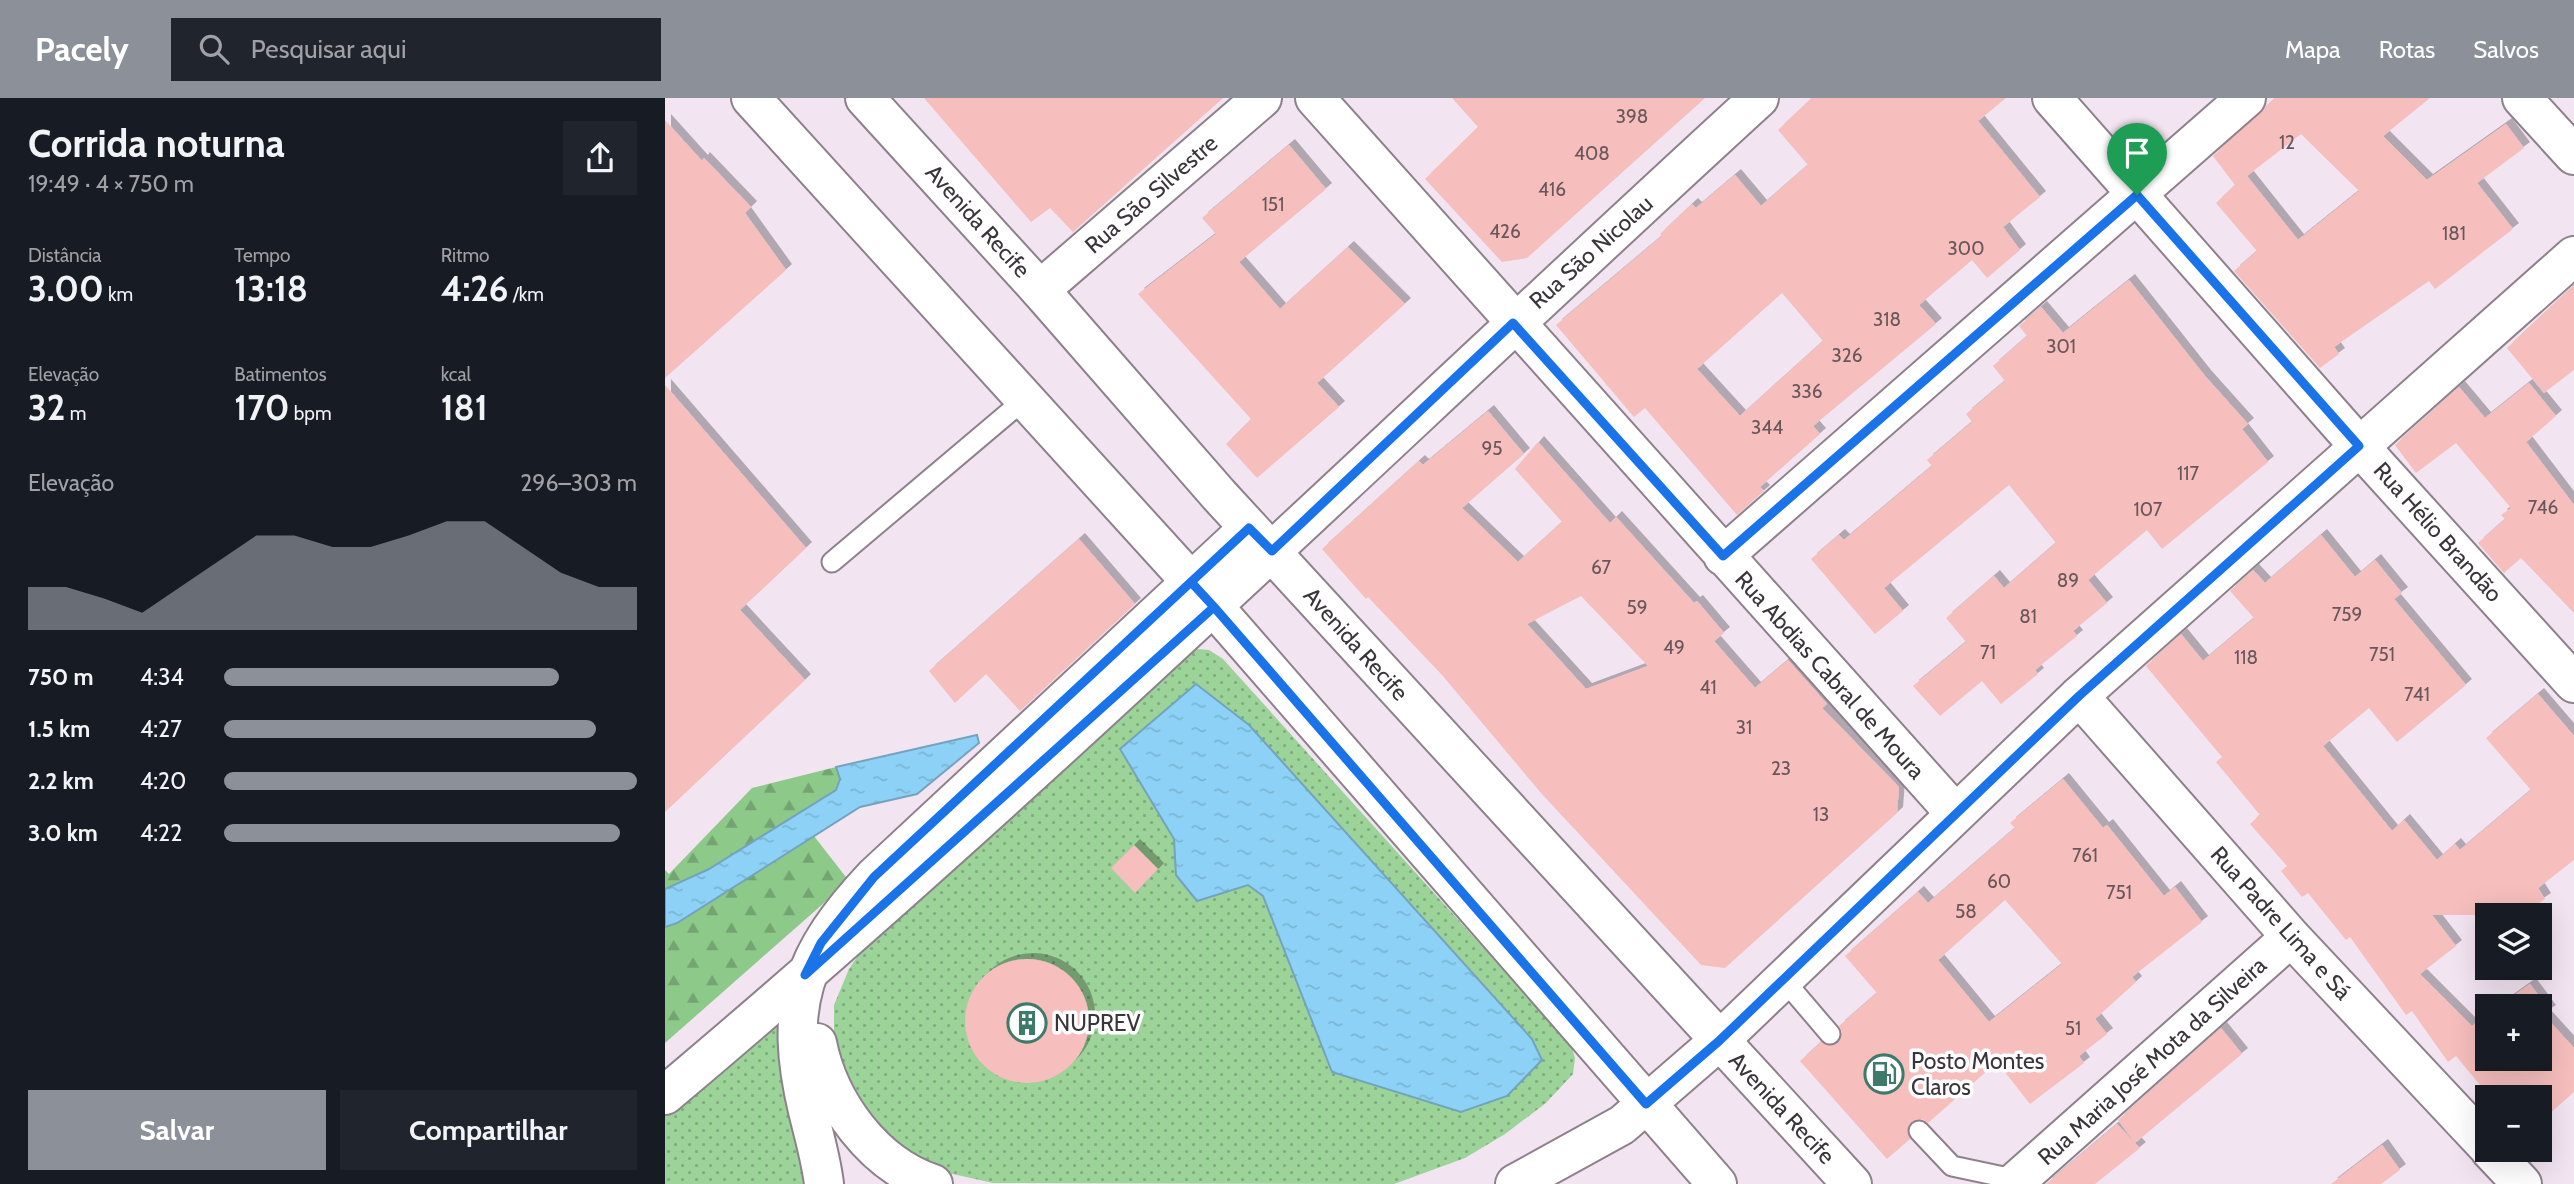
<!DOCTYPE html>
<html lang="pt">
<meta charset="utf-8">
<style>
:root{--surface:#171b24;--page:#20242c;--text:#f1f3f6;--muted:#9ea1a6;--accent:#8c9099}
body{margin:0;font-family:Cabin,sans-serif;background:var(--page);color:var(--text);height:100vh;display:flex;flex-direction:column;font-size:26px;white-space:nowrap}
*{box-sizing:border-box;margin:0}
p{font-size:23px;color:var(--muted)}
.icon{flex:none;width:38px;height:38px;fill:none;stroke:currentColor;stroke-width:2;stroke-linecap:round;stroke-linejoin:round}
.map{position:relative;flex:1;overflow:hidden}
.sheet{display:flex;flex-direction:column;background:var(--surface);width:665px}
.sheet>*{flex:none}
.fabs{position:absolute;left:1810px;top:805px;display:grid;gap:14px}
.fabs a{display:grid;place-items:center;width:77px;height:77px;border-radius:0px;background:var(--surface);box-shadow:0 7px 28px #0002;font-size:35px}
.pin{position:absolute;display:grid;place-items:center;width:60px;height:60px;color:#fff;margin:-72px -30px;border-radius:50% 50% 50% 0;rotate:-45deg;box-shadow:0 0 7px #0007}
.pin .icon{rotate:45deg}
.round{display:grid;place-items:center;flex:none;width:74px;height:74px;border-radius:0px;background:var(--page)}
.head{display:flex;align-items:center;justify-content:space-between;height:119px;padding:0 28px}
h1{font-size:38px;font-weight:700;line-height:52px}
.metrics{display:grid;grid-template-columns:repeat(3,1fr);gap:10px;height:119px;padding:7px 28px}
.metrics div{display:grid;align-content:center}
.metrics b{font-size:35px;font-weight:700}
.metrics small{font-size:19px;font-weight:400}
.metrics p{font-size:19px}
.chart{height:196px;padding:14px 28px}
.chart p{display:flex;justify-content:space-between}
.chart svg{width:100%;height:126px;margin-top:7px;fill:var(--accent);opacity:.7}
.button{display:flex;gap:14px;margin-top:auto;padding:14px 28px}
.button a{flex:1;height:80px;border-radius:0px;background:var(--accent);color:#fff;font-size:28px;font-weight:700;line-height:80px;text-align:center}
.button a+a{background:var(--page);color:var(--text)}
ul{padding:0 28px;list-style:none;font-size:23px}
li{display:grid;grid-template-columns:112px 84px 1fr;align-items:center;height:52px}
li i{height:18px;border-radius:9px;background:var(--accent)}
header{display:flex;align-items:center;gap:42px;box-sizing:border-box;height:98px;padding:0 35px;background:var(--accent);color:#fff}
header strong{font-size:33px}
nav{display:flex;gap:38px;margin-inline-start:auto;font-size:24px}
.search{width:490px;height:63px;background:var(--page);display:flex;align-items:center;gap:18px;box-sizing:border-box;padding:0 24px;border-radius:0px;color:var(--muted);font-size:26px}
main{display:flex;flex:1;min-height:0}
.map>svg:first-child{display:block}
.grass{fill:url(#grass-dots)}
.forest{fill:url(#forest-firs)}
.water{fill:url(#water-ripples);stroke:#74a3be;stroke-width:2}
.building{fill:#f6bebd;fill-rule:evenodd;filter:url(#shadow)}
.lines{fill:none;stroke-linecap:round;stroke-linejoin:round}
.service-casing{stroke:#8d818c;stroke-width:23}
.minor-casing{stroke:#8d818c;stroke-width:42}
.secondary-casing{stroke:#8d818c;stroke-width:42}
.primary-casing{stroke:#8d818c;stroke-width:42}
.service{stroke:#fff;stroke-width:19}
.minor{stroke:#fff;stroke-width:38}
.secondary{stroke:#fff;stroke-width:38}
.primary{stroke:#fff;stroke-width:38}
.route-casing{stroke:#fff;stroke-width:14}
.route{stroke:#1a73e8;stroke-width:9}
.labels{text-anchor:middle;stroke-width:7;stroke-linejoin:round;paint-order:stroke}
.number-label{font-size:19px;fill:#69575b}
.street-label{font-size:23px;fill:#3a353a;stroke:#fff}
.poi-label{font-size:23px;fill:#3a353a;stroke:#fff;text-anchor:start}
</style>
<header>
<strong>Pacely</strong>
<div class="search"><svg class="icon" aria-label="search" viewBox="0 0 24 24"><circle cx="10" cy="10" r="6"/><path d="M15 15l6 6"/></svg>Pesquisar aqui</div>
<nav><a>Mapa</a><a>Rotas</a><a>Salvos</a></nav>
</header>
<main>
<section class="sheet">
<div class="head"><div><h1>Corrida noturna</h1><p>19:49 · 4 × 750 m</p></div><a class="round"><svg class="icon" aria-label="share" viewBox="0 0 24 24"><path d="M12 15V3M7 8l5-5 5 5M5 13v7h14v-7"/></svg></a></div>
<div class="metrics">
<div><p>Distância</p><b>3.00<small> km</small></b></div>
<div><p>Tempo</p><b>13:18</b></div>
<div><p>Ritmo</p><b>4:26<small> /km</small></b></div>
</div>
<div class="metrics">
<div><p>Elevação</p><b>32<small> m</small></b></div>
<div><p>Batimentos</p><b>170<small> bpm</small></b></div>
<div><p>kcal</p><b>181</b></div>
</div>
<div class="chart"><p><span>Elevação</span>296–303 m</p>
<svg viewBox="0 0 160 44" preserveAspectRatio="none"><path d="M0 44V29L10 29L20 33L30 38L40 29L50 20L60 11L70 11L80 15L90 15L100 11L110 6L120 6L130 15L140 24L150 29L160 29V44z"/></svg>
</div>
<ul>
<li><b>750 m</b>4:34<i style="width:81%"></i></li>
<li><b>1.5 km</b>4:27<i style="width:90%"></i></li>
<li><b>2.2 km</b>4:20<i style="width:100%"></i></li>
<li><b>3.0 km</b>4:22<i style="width:96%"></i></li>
</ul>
<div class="button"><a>Salvar</a><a>Compartilhar</a></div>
</section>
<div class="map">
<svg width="1909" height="1086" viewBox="0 0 1909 1086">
<defs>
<pattern id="grass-dots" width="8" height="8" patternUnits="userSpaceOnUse" patternTransform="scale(1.75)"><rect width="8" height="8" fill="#9bd398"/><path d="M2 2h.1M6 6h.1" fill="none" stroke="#7fac7d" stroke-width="1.8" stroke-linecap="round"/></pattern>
<pattern id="forest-firs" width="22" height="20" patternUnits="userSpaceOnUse" patternTransform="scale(1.75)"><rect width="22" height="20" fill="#8dc989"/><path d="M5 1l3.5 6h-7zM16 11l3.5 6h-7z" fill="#74a471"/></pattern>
<pattern id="water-ripples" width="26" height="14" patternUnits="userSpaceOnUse" patternTransform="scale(1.75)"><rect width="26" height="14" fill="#8dd2f6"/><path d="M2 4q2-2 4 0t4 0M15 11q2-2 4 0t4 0" fill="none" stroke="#7ab5d4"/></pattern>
<filter id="shadow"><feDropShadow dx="6" dy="-6" stdDeviation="0" flood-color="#0004"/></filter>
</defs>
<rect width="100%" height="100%" fill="#f2e4f1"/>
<path class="grass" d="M 533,551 L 544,552 L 558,561 L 906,947 L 910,960 L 908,976 L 881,1005 L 840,1036 L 800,1060 L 729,1086 L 328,1085 L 270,1072 L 199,1026 L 169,951 L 169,907 L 184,871 L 208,836 L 523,555 Z
M 121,904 L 146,1086 L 0,1086 L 0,1004 Z"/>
<path class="forest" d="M 171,669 L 175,681 L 171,692 L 44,771 L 0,791 L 0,772 L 4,776 L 87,690 Z
M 149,738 L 184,783 L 0,945 L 0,829 L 12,825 Z"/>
<path class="water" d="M 531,586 L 584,627 L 867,941 L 877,962 L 842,998 L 796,1014 L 667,974 L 598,798 L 583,787 L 532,803 L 511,777 L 509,741 L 455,651 Z
M 312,637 L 314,645 L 252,696 L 195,709 L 12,825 L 0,829 L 0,791 L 44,771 L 171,692 L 175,681 L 171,669 Z"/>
<path class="building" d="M 259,0 L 558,0 L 408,134 L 385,110 L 366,124 Z
M 787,0 L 1040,0 L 862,160 L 837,164 L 760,81 L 813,29 Z
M 1147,0 L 1341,0 L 1313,23 L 1375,99 L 1338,129 L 1355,152 L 1322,180 L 1307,162 L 1254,207 L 1271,226 L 1148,328 L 1155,336 L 1095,389 L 1099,393 L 1072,417 L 980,310 L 969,319 L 891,227 L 997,138 L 995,136 L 1027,106 L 1031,110 L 1070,77 L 1096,108 L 1143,67 L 1113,32 ZM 1117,195 L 1158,243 L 1075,318 L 1032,271 Z
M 1610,0 L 1765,0 L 1718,38 L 1762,82 L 1841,26 L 1859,50 L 1812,85 L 1848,131 L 1770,191 L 1764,183 L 1669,249 L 1674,256 L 1655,270 L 1569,173 L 1592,153 L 1551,105 L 1570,87 L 1548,58 ZM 1636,36 L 1694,93 L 1633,142 L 1582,78 Z
M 0,22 L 37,63 L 39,60 L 86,109 L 80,115 L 121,172 L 0,280 Z
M 624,47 L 661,91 L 574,164 L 615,211 L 683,149 L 740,206 L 652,285 L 674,309 L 592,380 L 561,346 L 586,321 L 473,196 L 551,136 L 537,120 Z
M 1464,182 L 1540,278 L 1583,326 L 1577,331 L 1603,364 L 1497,451 L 1482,432 L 1423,482 L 1442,505 L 1408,533 L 1412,538 L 1370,572 L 1373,576 L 1336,606 L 1317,583 L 1275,618 L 1248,588 L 1301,544 L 1281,520 L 1329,478 L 1339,490 L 1391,445 L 1344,387 L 1219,490 L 1238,513 L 1210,536 L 1146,461 L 1174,437 L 1179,442 L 1267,368 L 1262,362 L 1307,324 L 1301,316 L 1340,283 L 1328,268 L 1362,238 L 1354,228 L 1376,209 L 1398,235 Z
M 1909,187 L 1909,272 L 1879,295 L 1842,250 Z
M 1864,285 L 1891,318 L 1861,344 L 1909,407 L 1909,515 L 1856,460 L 1839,475 L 1813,445 L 1840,421 L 1836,417 L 1846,410 L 1791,345 L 1751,375 L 1730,347 L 1794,289 L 1820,320 Z
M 0,287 L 141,450 L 75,512 L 140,582 L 0,714 Z
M 823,313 L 859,356 L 797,410 L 853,464 L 897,424 L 850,371 L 873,344 L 945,425 L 951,419 L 1029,505 L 1032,503 L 1059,535 L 1049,543 L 1090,590 L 1123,562 L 1162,606 L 1157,610 L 1234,689 L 1232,715 L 1060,870 L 1036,867 L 876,695 L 777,577 L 703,499 L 701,501 L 657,451 L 754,363 L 758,367 ZM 916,498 L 983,568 L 921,591 L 862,526 Z
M 1656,437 L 1690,479 L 1710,462 L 1737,495 L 1729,501 L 1801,587 L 1732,644 L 1704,610 L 1658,648 L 1727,733 L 1739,722 L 1772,762 L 1790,746 L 1795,752 L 1866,692 L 1821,640 L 1873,596 L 1909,638 L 1909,762 L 1873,790 L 1880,801 L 1856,817 L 1767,817 L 1791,848 L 1755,876 L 1807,928 L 1822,917 L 1822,961 L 1874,961 L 1874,908 L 1834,908 L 1865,886 L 1885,913 L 1879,917 L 1909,950 L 1909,994 L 1874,1025 L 1874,999 L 1825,999 L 1791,958 L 1783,964 L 1747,913 L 1741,917 L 1685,839 L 1681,842 L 1643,795 L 1637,799 L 1616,773 L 1622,768 L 1585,726 L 1595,717 L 1551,664 L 1557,659 L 1481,568 L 1516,536 L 1538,563 L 1589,520 L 1565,493 L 1588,472 L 1600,485 Z
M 414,441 L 470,506 L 355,613 L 321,576 L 290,605 L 264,573 Z
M 1398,681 L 1438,730 L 1442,727 L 1499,798 L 1510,789 L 1537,824 L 1467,879 L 1471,884 L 1430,921 L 1442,936 L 1414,958 L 1419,965 L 1365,1006 L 1332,964 L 1263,1025 L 1257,1021 L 1246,1024 L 1242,1030 L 1245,1041 L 1222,1061 L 1135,963 L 1156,944 L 1167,948 L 1173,945 L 1177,934 L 1174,928 L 1212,895 L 1180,858 L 1253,794 L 1263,805 L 1350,730 L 1345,725 ZM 1340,802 L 1397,866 L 1324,924 L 1273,862 Z
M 469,747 L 493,771 L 470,795 L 446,770 Z
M300 923a62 62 0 1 1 124 0a62 62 0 1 1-124 0Z
M 1556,930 L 1577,956 L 1470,1045 L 1475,1050 L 1430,1086 L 1381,1086 L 1452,1026 L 1470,1045 L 1453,1022 Z
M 1717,1047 L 1735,1072 L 1716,1086 L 1666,1086 Z"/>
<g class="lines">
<g class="service-casing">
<path id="service" d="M 167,464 L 360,301
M 1118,881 L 1165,936
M 1254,1033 L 1287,1068 L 1353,1082"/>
</g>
<g class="minor-casing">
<path id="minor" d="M 650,0 L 1290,715
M 1387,0 L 1694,348 L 1909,585
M 1857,0 L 1909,57
M 375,192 L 597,0
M 1058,458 L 1581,0
M 1414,598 L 1626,839 L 1822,1048
M 1825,1052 L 1857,1086
M 1348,1086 L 1626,839"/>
</g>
<g class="secondary-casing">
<path id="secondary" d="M 152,945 C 164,1005 208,1066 268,1086
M 0,997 C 378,679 730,333 1094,0
M 159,1086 C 156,1061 149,1037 143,1013 C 118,908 137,856 209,779 L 584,430
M 850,1086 L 957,1027 L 1054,943 L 1414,598 L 1909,158"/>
</g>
<g class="primary-casing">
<path id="primary" d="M 86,0 L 549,509 L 1052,1086
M 200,0 L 375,192 L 554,397 L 1187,1086"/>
</g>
<use href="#service" class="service"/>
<use href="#minor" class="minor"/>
<use href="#secondary" class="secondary"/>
<use href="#primary" class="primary"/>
</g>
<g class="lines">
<g class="route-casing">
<path id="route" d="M 1472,97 L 1058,458 L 848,225 L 607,453 L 584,430 L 526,484 L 549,509 L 140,877 L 156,845 L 209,779 L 526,484 L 549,509 L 981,1006 L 1054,943 L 1414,598 L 1694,348 L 1472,97"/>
</g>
<use href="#route" class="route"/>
</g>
<defs>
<g id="building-ring" transform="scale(2.0125)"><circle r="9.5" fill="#fff" stroke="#3d7a67" stroke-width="1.5"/><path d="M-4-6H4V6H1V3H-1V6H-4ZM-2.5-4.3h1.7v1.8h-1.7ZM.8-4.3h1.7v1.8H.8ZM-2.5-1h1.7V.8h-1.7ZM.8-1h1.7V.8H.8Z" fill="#3d7a67"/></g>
<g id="fuel-ring" transform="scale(2.0125)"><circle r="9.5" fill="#fff" stroke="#3d7a67" stroke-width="1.5"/><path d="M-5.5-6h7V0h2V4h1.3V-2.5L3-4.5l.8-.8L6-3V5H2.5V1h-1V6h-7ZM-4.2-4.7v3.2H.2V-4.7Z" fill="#3d7a67"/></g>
</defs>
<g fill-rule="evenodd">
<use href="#building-ring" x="362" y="925"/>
<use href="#fuel-ring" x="1219" y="976"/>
</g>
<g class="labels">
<g class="number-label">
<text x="967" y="25">398</text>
<text x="1622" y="51">12</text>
<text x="927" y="62">408</text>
<text x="887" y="98">416</text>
<text x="608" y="113">151</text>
<text x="840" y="140">426</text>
<text x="1789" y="142">181</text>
<text x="1301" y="157">300</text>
<text x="1222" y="228">318</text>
<text x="1396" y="255">301</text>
<text x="1182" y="264">326</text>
<text x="1142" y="300">336</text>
<text x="1102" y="336">344</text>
<text x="827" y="357">95</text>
<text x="1523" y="382">117</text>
<text x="1878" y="416">746</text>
<text x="1483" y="418">107</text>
<text x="936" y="476">67</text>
<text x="1403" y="489">89</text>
<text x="972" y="516">59</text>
<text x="1682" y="523">759</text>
<text x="1363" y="525">81</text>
<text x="1009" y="556">49</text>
<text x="1323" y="561">71</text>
<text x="1717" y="563">751</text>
<text x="1581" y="566">118</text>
<text x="1043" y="596">41</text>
<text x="1752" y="603">741</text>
<text x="1079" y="636">31</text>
<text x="1116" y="677">23</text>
<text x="1156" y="723">13</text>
<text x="1420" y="764">761</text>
<text x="1334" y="790">60</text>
<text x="1454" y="801">751</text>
<text x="1301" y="820">58</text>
<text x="1408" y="937">51</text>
</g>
<g class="street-label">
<text transform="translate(486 96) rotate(-41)" y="8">Rua São Silvestre</text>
<text transform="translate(313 123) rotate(48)" y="8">Avenida Recife</text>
<text transform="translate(926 154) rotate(-42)" y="8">Rua São Nicolau</text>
<text transform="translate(1773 434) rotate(48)" y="8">Rua Hélio Brandão</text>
<text transform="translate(691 546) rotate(48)" y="8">Avenida Recife</text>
<text transform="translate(1165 577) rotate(48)" y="8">Rua Abdias Cabral de Moura</text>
<text transform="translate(1616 825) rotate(48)" y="8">Rua Padre Lima e Sá</text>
<text transform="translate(1487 963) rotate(-42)" y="8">Rua Maria José Mota da Silveira</text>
<text transform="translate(1117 1010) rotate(47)" y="8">Avenida Recife</text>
</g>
<g class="poi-label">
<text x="389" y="933">NUPREV</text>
<text x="1246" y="971">Posto Montes<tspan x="1246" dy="26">Claros</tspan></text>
</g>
</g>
</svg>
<div class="fabs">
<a><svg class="icon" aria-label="layers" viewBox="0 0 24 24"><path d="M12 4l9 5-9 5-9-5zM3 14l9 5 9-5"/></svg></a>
<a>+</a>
<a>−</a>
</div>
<div class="pin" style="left:1472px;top:97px;background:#1e9e55"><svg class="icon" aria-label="arrive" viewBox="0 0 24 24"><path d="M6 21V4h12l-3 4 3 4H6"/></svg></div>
</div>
</main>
